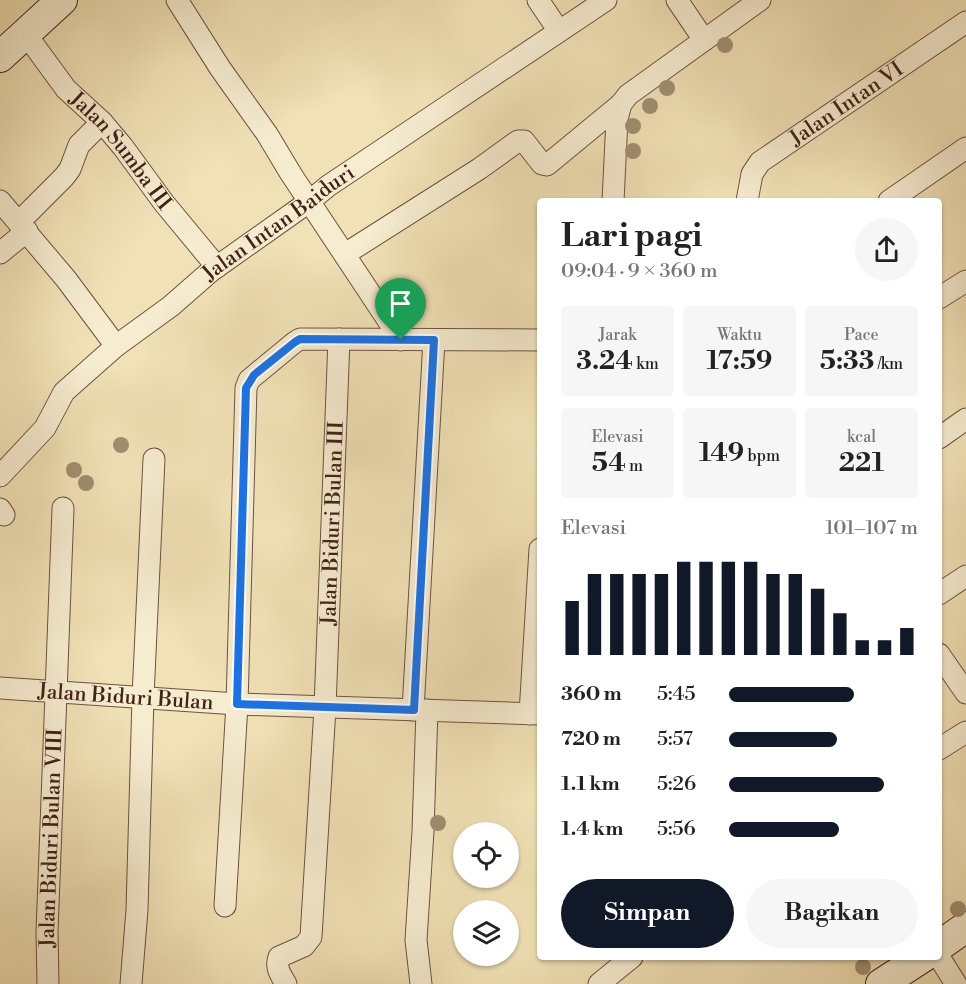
<!DOCTYPE html>
<html lang="id">
<meta charset="utf-8">
<style>
:root{--surface:#fff;--page:#f6f6f6;--text:#222;--muted:#767676;--accent:#111827}
body{margin:0;font-family:"Libre Bodoni",serif;background:var(--page);color:var(--text);height:100vh;display:flex;flex-direction:column;font-size:22px;white-space:nowrap}
*{box-sizing:border-box;margin:0}
p{font-size:20px;color:var(--muted)}
.icon{flex:none;width:33px;height:33px;fill:none;stroke:currentColor;stroke-width:2;stroke-linecap:round;stroke-linejoin:round}
.map{position:relative;flex:1;overflow:hidden}
.side{position:absolute;left:537px;top:198px;width:405px;height:762px;display:flex;flex-direction:column;background:var(--surface);border-radius:6px;box-shadow:0 2px 4px #0004}
.side>*{flex:none}
.fabs{position:absolute;left:453px;top:822px;display:grid;gap:12px}
.fabs a{display:grid;place-items:center;width:66px;height:66px;border-radius:50%;background:var(--surface);box-shadow:0 2px 4px #0004;font-size:30px}
.pin{position:absolute;display:grid;place-items:center;width:51px;height:51px;color:#fff;margin:-62px -26px;border-radius:50% 50% 50% 0;rotate:-45deg;box-shadow:0 0 6px #0007}
.pin .icon{rotate:45deg}
.round{display:grid;place-items:center;flex:none;width:63px;height:63px;border-radius:32px;background:var(--page)}
.headline{display:flex;align-items:center;justify-content:space-between;height:102px;padding:0 24px}
h1{font-size:33px;font-weight:700;line-height:45px}
.metrics{display:grid;grid-template-columns:repeat(3,1fr);gap:9px;height:102px;padding:6px 24px}
.metrics div{display:grid;align-content:center;border-radius:6px;background:var(--page);text-align:center}
.metrics b{font-size:26px;font-weight:700}
.metrics small{font-size:16px;font-weight:400}
.metrics p{font-size:16px}
.chart{height:168px;padding:12px 24px}
.chart p{display:flex;justify-content:space-between}
.chart svg{width:100%;height:108px;margin-top:6px;stroke:var(--accent);stroke-width:6}
.action{display:flex;gap:12px;margin-top:auto;padding:12px 24px}
.action a{flex:1;height:69px;border-radius:36px;background:var(--accent);color:#fff;font-size:24px;font-weight:700;line-height:69px;text-align:center}
.action a+a{background:var(--page);color:var(--text)}
ul{padding:0 24px;list-style:none;font-size:20px}
li{display:grid;grid-template-columns:96px 72px 1fr;align-items:center;height:45px}
li i{height:15px;border-radius:8px;background:var(--accent)}
.map>svg:first-child{display:block}
.lines{fill:none;stroke-linecap:round;stroke-linejoin:round}
.street-casing{stroke:#6d5240;stroke-width:23}
.secondary-casing{stroke:#412318;stroke-width:32}
.street{stroke:#f6ecd0;stroke-width:21}
.secondary{stroke:#f6ecd0;stroke-width:30}
.tree{fill:#a08e70}
.route-casing{stroke:#fff;stroke-width:12}
.route{stroke:#1a73e8;stroke-width:8}
.labels{text-anchor:middle;stroke-width:5;stroke-linejoin:round;paint-order:stroke}
.street-label{font-size:21px;fill:#412318;stroke:#f6ecd0}
</style>
<div class="map">
<svg width="966" height="984" viewBox="0 0 966 984">
<rect width="100%" height="100%" fill="#f1e1b6"/>
<filter id="stains"><feTurbulence type="fractalNoise" baseFrequency=".00333" numOctaves="4"/><feColorMatrix values="0 0 0 0 .2 0 0 0 0 .09 0 0 0 0 .02 0 0 0 .5 -.17"/></filter>
<radialGradient id="worn" r=".72"><stop offset=".6" stop-color="#630" stop-opacity="0"/><stop offset="1" stop-color="#630" stop-opacity=".3"/></radialGradient>
<g class="lines">
<g class="street-casing">
<g id="street">
<path d="M 177,0 L 220,68 L 267,134 L 291,174 L 401,340"/>
<path d="M 538,0 L 559,31"/>
<path d="M 677,0 L 704,40"/>
<path id="s1" d="M 25,33 L 66,89 L 102,122 L 123,147 L 164,203 L 217,267"/>
<path d="M 0,201 L 66,279 L 116,346"/>
<path d="M 613,201 L 617,119 L 621,104 L 628,95 L 760,0"/>
<path id="s2" d="M 747,201 L 752,174 L 760,162 L 966,22"/>
<path d="M 889,201 L 966,148"/>
<path d="M 19,222 L 64,177 L 70,169 L 79,145 L 102,122"/>
<path d="M 0,253 L 27,231"/>
<path d="M 345,254 L 479,169 L 518,141 L 524,141 L 542,164 L 547,165 L 621,104"/>
<path d="M 939,298 L 966,281"/>
<path d="M 939,438 L 966,419"/>
<path id="s3" d="M 0,476 L 45,428 L 64,392 L 116,346 L 171,306 L 211,271 L 310,201 L 328,186 L 606,0"/>
<path d="M 0,509 L 4,515"/>
<path d="M 939,594 L 966,576"/>
<path d="M 939,654 L 966,693"/>
<path id="s4" d="M 0,688 L 237,704 L 540,714"/>
<path d="M 413,710 L 434,340"/>
<path d="M 530,714 L 540,549"/>
<path d="M 939,749 L 966,732"/>
<path d="M 225,906 L 237,704 L 246,388 L 249,380 L 295,342 L 300,339 L 540,340"/>
<path d="M 939,957 L 956,984"/>
<path id="s5" d="M 48,984 L 47,932 L 63,508"/>
<path d="M 131,984 L 137,910 L 143,697 L 154,459"/>
<path id="s6" d="M 286,984 C 281,975 275,968 279,957 L 304,946 L 311,937 L 325,708 L 339,339"/>
<path d="M 421,984 L 416,940 L 423,831 L 427,710"/>
<path d="M 599,984 L 632,957"/>
</g>
</g>
<g class="secondary-casing">
<path id="secondary" d="M 0,57 L 62,0
M 939,946 L 966,927
M 881,984 L 923,957"/>
</g>
<use href="#street" class="street"/>
<use href="#secondary" class="secondary"/>
</g>
<g class="tree">
<circle cx="725" cy="45" r="8"/>
<circle cx="667" cy="88" r="8"/>
<circle cx="650" cy="106" r="8"/>
<circle cx="633" cy="126" r="8"/>
<circle cx="633" cy="151" r="8"/>
<circle cx="121" cy="445" r="8"/>
<circle cx="74" cy="470" r="8"/>
<circle cx="86" cy="483" r="8"/>
<circle cx="438" cy="823" r="8"/>
<circle cx="958" cy="909" r="8"/>
<circle cx="863" cy="967" r="8"/>
</g>
<g class="lines">
<g class="route-casing">
<path id="route" d="M 300,339 L 434,340 L 414,710 L 237,704 L 246,388 L 254,375 L 295,342 Z"/>
</g>
<use href="#route" class="route"/>
</g>
<g class="labels">
<g class="street-label">
<text dy="7" stroke="none"><textPath href="#s2" startOffset="146">Jalan Intan VI</textPath></text>
<text dy="7" stroke="none"><textPath href="#s1" startOffset="152">Jalan Sumba III</textPath></text>
<text dy="7" stroke="none"><textPath href="#s3" startOffset="380">Jalan Intan Baiduri</textPath></text>
<text dy="7" stroke="none"><textPath href="#s6" startOffset="482">Jalan Biduri Bulan III</textPath></text>
<text dy="7" stroke="none"><textPath href="#s4" startOffset="126">Jalan Biduri Bulan</textPath></text>
<text dy="7" stroke="none"><textPath href="#s5" startOffset="146">Jalan Biduri Bulan VIII</textPath></text>
</g>
</g>
<rect width="100%" height="100%" filter="url(#stains)"/>
<rect width="100%" height="100%" fill="url(#worn)"/>
</svg>
<div class="fabs">
<a><svg class="icon" aria-label="locate" viewBox="0 0 24 24"><circle cx="12" cy="12" r="6"/><path d="M12 2v4M12 18v4M2 12h4M18 12h4"/></svg></a>
<a><svg class="icon" aria-label="layers" viewBox="0 0 24 24"><path d="M12 4l9 5-9 5-9-5zM3 14l9 5 9-5"/></svg></a>
</div>
<div class="pin" style="left:401px;top:340px;background:#1e9e55"><svg class="icon" aria-label="arrive" viewBox="0 0 24 24"><path d="M6 21V4h12l-3 4 3 4H6"/></svg></div>
<section class="side">
<div class="headline"><div><h1>Lari pagi</h1><p>09:04 · 9 × 360 m</p></div><a class="round"><svg class="icon" aria-label="share" viewBox="0 0 24 24"><path d="M12 15V3M7 8l5-5 5 5M5 13v7h14v-7"/></svg></a></div>
<div class="metrics">
<div><p>Jarak</p><b>3.24<small> km</small></b></div>
<div><p>Waktu</p><b>17:59</b></div>
<div><p>Pace</p><b>5:33<small> /km</small></b></div>
</div>
<div class="metrics">
<div><p>Elevasi</p><b>54<small> m</small></b></div>
<div><b>149<small> bpm</small></b></div>
<div><p>kcal</p><b>221</b></div>
</div>
<div class="chart"><p><span>Elevasi</span>101–107 m</p>
<svg viewBox="0 0 160 44" preserveAspectRatio="none"><path d="M5 44V22M15 44V11M25 44V11M35 44V11M45 44V11M55 44V6M65 44V6M75 44V6M85 44V6M95 44V11M105 44V11M115 44V17M125 44V27M135 44V38M145 44V38M155 44V33"/></svg>
</div>
<ul>
<li><b>360 m</b>5:45<i style="width:66%"></i></li>
<li><b>720 m</b>5:57<i style="width:57%"></i></li>
<li><b>1.1 km</b>5:26<i style="width:82%"></i></li>
<li><b>1.4 km</b>5:56<i style="width:58%"></i></li>
</ul>
<div class="action"><a>Simpan</a><a>Bagikan</a></div>
</section>
</div>
